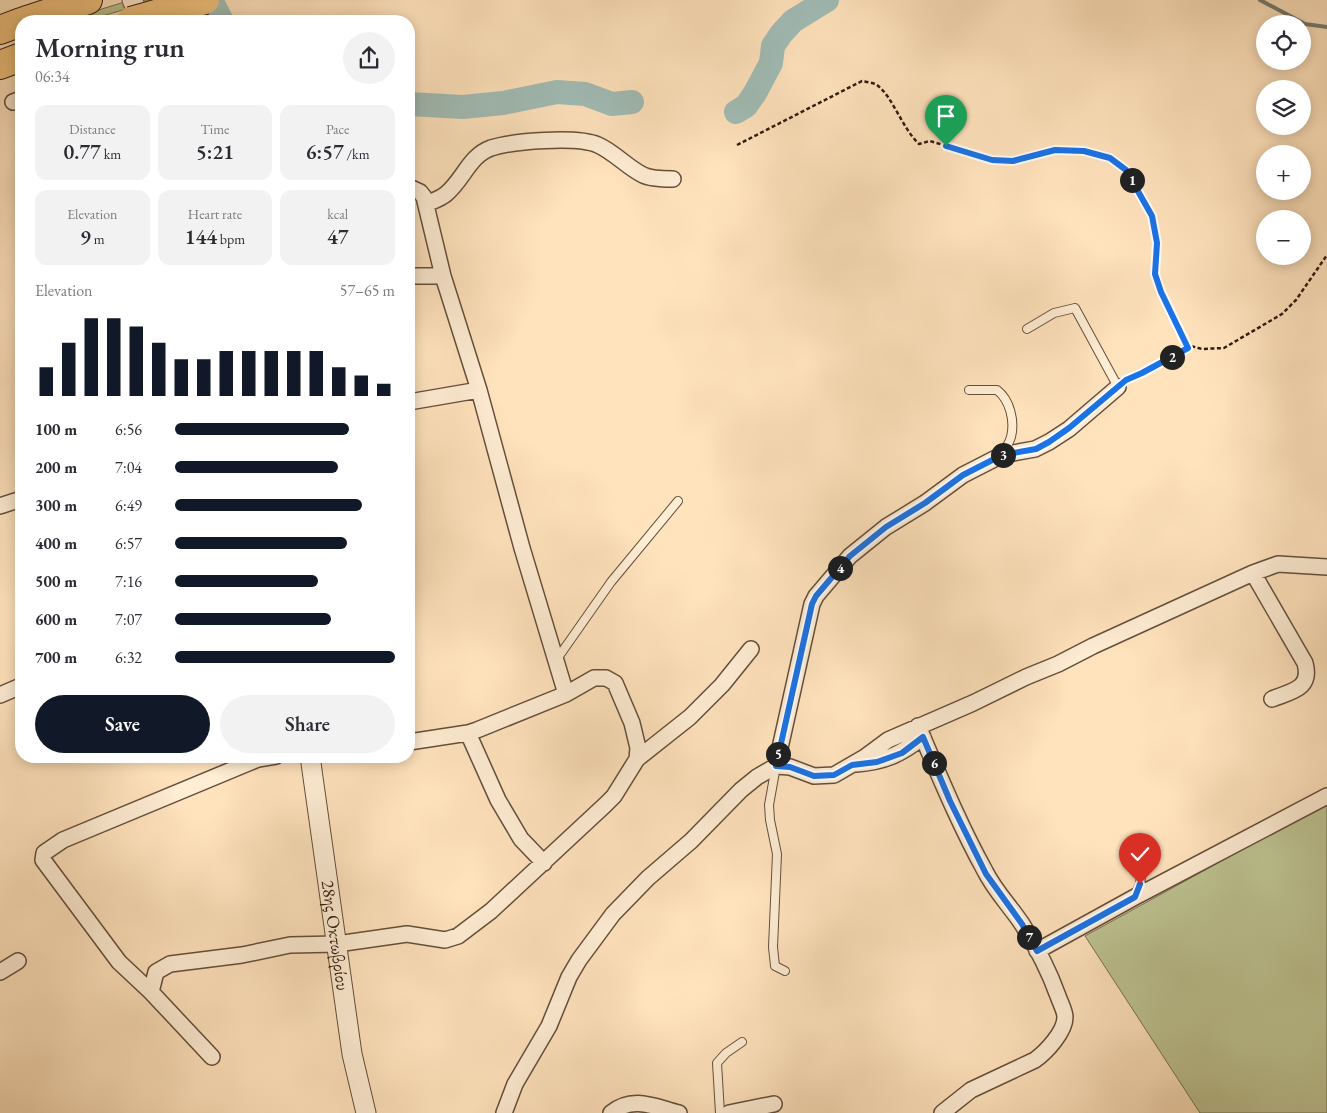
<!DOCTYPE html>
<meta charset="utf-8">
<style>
:root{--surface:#fff;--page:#f2f2f3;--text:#2b2b33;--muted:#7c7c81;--accent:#111827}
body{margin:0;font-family:"EB Garamond",serif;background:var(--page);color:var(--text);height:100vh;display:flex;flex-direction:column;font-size:19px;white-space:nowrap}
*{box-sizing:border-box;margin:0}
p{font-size:16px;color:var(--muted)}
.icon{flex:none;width:28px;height:28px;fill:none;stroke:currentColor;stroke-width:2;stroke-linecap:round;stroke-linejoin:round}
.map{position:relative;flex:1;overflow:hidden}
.drawer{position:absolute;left:15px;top:15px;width:400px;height:748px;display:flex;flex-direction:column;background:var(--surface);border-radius:20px;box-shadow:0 2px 12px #0003}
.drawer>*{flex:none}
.fabs{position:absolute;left:1256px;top:15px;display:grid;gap:10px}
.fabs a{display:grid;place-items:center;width:55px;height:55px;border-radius:50%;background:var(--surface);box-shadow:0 2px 12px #0003;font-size:25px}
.pin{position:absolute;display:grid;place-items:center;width:42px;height:42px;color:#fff;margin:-51px -21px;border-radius:50% 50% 50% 0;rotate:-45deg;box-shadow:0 0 5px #0007}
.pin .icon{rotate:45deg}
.km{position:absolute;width:25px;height:25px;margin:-12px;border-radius:50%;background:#222;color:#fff;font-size:14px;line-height:25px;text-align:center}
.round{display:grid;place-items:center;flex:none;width:52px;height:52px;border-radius:26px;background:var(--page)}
.overview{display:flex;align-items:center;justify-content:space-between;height:85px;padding:0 20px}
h1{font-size:28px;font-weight:600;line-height:38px}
.figures{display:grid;grid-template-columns:repeat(3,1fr);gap:8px;height:85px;padding:5px 20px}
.figures div{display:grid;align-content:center;border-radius:12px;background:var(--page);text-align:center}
.figures b{font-size:21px;font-weight:600}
.figures small{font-size:14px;font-weight:400}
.figures p{font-size:14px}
.chart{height:140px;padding:10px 20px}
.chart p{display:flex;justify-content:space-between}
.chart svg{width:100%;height:90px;margin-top:5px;stroke:var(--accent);stroke-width:6}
.cta{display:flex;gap:10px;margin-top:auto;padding:10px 20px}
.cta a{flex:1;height:58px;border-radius:30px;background:var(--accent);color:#fff;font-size:20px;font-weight:600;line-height:58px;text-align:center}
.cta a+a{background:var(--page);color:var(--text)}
ul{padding:0 20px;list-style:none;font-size:16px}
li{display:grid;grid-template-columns:80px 60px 1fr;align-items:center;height:38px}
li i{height:12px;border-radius:6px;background:var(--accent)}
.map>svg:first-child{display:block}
.grass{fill:url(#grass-tufts);stroke:#777052}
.garden{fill:#bec493;stroke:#777052}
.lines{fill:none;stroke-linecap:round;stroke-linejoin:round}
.stream{stroke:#747d74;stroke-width:4}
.river{stroke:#a1bdb7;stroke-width:24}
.service-casing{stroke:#644e3b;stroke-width:10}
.minor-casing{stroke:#644e3b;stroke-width:18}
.tertiary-casing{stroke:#644e3b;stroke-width:21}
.motorway-casing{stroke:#301c10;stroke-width:30}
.path{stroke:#301c10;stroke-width:2.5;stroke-dasharray:4 2.5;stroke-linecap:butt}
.service{stroke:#ffedd4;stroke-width:8}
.minor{stroke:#ffedd4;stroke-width:15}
.tertiary{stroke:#ffedd4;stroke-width:19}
.motorway{stroke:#f0c27e;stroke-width:28}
.motorway-bridge-casing{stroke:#301c10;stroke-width:30;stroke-linecap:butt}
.motorway-bridge{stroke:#f0c27e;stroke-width:28}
.route-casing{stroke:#fff;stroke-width:10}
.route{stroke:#1a73e8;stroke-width:6}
.labels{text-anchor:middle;stroke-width:5;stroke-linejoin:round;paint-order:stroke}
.street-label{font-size:18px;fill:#301c10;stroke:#ffedd4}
</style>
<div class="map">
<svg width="1327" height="1113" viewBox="0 0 1327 1113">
<defs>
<pattern id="grass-tufts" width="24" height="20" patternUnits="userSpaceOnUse" patternTransform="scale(1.25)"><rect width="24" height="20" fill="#bec493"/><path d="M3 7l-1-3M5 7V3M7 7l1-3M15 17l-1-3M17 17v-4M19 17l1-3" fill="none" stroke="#a4a87e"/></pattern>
</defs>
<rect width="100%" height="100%" fill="#ffe3bd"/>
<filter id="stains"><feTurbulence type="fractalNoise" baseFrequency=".004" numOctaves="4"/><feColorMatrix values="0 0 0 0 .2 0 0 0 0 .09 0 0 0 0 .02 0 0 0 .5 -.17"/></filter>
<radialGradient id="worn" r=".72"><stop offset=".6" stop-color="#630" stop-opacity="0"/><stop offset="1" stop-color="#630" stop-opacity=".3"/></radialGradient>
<path class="grass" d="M 131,0 L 156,0 L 86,21 L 63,21 Z"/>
<path class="garden" d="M 1327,803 L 1327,1113 L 1200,1113 L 1085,936 Z"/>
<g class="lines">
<path class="stream" d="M 1260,0 L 1305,24 L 1327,27"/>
<path class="river" d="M 211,0 L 222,21
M 409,104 L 463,107 L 503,103 L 557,92 L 585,94 L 612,104 L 632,102
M 736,112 L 746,106 L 755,93 L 771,63 L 773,46 L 781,34 L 793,21 L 827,0"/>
<g class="service-casing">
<path id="service" d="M 1027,329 L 1054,313 L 1075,308 L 1118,387
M 969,390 L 997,390 C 1010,400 1015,421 1011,437 C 1009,443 1005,450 1002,455
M 557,659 L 611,582 L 678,501
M 776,766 L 769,805 L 770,820 L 777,854 L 773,947 L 775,966 L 785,971
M 1135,895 L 1140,884 L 1146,843
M 720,1113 L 717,1063 L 726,1053 L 742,1042"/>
</g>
<g class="minor-casing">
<path id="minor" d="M 13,102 L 21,99
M 409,187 L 420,192 L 424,197 L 443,276 L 479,390 L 522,548 L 566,694
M 426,204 C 433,201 440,199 446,194 C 464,179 469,156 491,148 C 513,141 577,136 598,145 C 614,152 627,167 643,175 C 651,179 664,179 673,179
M 409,276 L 443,276
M 409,402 L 479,390
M 0,506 L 21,499
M 1253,573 L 1305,663 C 1312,689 1292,691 1272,699
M 0,695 L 21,686
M 918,726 C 939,775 959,824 985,871 C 995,891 1010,906 1022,924 C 1036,946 1049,971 1058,996 C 1060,1002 1065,1011 1065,1017 C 1065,1032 1046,1052 1035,1060 L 971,1090 L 942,1113
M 468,733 L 498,800 L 521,839 L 544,863
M 637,759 L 690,717 L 722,685 L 751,649
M 856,764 C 884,762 900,755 923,737
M 776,766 L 812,604 L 816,596 L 850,556 L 886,527 L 925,503 L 963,475 L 1002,455 L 1035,449 L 1049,442 L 1069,429 L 1118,387
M 1037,951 L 1135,897 L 1327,796
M 0,972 L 18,961
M 151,992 L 119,962 L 43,860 L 44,853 L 63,840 L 258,759 L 276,756
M 212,1057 L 151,992 L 156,972 L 170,964 L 242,955 L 290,945 L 337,944 L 407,934 L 445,940 L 458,936 L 491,911 L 605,805 L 614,796 L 637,759 L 638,748 L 632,723 L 615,683 L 606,678 L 594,678 L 566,694 L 477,730 L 468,733 L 409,742
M 504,1113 L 515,1084 L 549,1026 L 569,977 L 579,960 L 613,914 L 648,878 L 691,841 L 741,790 L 757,777 L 776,766 L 790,767 L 814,776 L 834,775 L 865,757 L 888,740 L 973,703 L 1026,677 L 1058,664 L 1093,646 L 1253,573 L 1278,564 L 1327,567
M 611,1113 C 633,1095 655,1107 679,1113
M 729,1113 L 774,1104"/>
</g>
<g class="tertiary-casing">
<g id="tertiary">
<path d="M 132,0 L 143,21"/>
<path id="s1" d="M 310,756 L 352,1054 L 366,1113"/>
</g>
</g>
<g class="motorway-casing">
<path id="motorway" d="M 24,21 L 88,0
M 0,30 L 21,22
M 0,65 L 21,57"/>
</g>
<path class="path" d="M 737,145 L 862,81 C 867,82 874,83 877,85 C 893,97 902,128 919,144 L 930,141 L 992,160 L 1013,161 L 1055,150 L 1084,151 L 1109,158 L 1127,170 L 1152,216 L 1157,243 L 1155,273 L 1161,292 L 1188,348
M 1128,379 L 1142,373 L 1191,346 L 1202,349 L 1224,348 L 1282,314 L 1296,300 L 1327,255"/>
<use href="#service" class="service"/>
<use href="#minor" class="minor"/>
<use href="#tertiary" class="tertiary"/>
<use href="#motorway" class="motorway"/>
<g class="motorway-bridge-casing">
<path id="motorway-bridge" d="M 131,21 L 205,0"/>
</g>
<use href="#motorway-bridge" class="motorway-bridge"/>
</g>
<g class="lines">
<g class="route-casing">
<path id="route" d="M 946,146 L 992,160 L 1013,161 L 1055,150 L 1084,151 L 1110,158 L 1126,170 L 1152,216 L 1157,243 L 1155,274 L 1161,292 L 1188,348 L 1142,373 L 1126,380 L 1069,428 L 1049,442 L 1036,449 L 1002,455 L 963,475 L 925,503 L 886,527 L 850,556 L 816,596 L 812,604 L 776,766 L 790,767 L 814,776 L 834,775 L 852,765 L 877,762 L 902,753 L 923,737 L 950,801 L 986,874 L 1022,924 L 1037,951 L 1135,897 L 1140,884"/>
</g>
<use href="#route" class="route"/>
</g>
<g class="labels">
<g class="street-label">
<text dy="6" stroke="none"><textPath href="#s1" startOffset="181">28ης Οκτωβρίου</textPath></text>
</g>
</g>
<rect width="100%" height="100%" filter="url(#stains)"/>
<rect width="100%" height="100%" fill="url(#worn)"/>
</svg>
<div class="fabs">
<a><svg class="icon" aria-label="locate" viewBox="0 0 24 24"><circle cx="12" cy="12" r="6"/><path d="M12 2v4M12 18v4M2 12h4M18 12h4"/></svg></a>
<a><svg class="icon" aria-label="layers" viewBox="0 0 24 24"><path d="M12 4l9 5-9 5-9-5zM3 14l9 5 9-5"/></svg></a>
<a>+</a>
<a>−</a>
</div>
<div class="pin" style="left:946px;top:146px;background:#1e9e55"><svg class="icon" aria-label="arrive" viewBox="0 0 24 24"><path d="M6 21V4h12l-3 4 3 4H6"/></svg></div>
<div class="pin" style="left:1140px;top:884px;background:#d93025"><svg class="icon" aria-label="check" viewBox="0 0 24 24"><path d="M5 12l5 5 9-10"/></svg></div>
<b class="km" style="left:1132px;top:180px">1</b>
<b class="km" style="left:1172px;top:357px">2</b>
<b class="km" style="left:1003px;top:455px">3</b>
<b class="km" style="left:840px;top:568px">4</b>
<b class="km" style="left:778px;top:754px">5</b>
<b class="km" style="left:934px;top:763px">6</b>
<b class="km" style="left:1029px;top:937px">7</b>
<section class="drawer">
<div class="overview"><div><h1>Morning run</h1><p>06:34</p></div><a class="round"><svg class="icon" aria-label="share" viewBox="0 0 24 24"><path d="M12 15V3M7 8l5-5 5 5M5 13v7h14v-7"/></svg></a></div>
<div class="figures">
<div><p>Distance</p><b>0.77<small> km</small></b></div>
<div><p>Time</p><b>5:21</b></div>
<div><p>Pace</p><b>6:57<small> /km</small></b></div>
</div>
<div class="figures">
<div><p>Elevation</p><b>9<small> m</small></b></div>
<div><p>Heart rate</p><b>144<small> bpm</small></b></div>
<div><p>kcal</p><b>47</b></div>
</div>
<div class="chart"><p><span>Elevation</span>57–65 m</p>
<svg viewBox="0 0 160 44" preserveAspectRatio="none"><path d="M5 44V30M15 44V18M25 44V6M35 44V6M45 44V10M55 44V18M65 44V26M75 44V26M85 44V22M95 44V22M105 44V22M115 44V22M125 44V22M135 44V30M145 44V34M155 44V38"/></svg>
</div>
<ul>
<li><b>100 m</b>6:56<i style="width:79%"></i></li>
<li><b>200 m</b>7:04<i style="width:74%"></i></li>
<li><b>300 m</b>6:49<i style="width:85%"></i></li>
<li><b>400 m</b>6:57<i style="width:78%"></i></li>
<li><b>500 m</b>7:16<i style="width:65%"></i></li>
<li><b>600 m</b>7:07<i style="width:71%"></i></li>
<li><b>700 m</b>6:32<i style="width:100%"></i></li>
</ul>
<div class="cta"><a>Save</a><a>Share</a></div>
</section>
</div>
